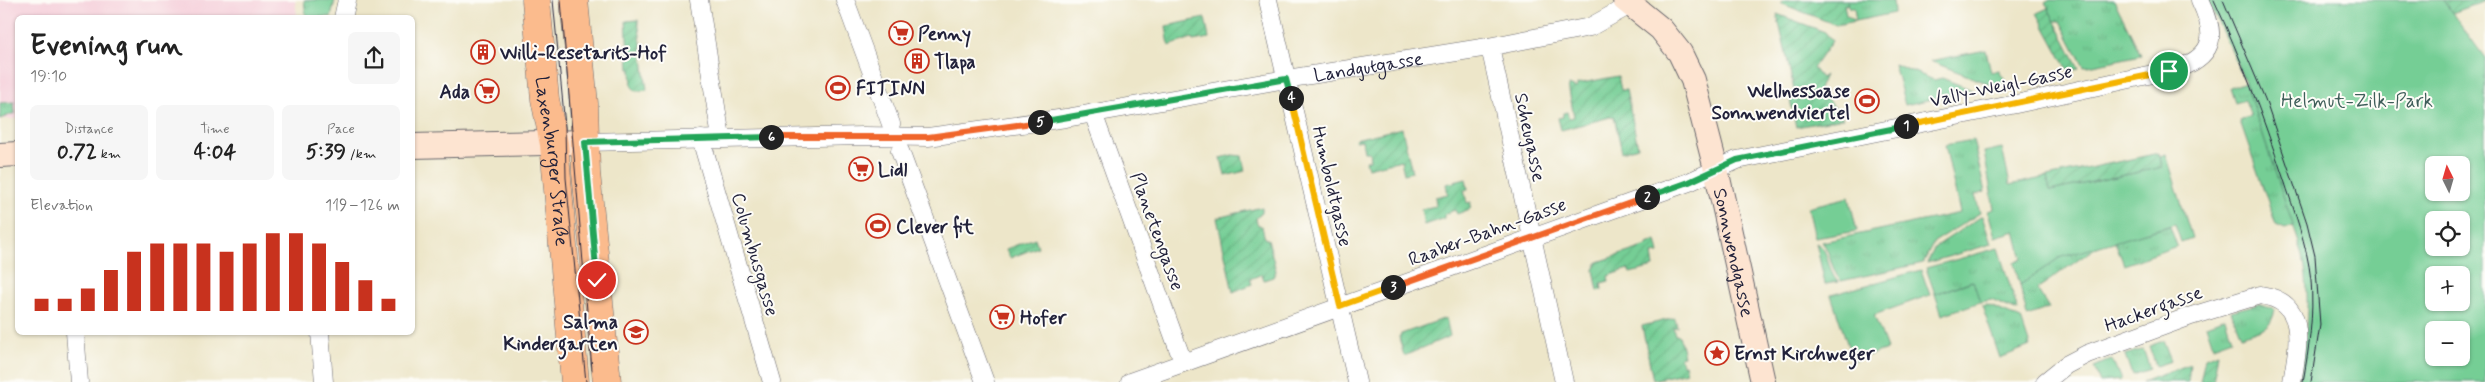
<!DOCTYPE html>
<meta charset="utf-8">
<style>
:root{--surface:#fff;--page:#f6f6f6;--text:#222;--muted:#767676;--accent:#c8321e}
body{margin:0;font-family:Mynerve,sans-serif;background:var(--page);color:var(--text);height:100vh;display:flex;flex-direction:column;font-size:19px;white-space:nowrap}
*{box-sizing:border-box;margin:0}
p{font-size:16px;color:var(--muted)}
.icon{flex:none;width:28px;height:28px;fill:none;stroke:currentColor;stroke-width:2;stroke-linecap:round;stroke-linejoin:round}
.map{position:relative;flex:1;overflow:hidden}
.details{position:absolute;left:15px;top:15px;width:400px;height:320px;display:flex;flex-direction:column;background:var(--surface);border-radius:8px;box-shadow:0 1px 4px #0004}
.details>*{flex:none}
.needle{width:32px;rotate:355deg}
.buttons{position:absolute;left:2425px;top:156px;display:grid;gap:10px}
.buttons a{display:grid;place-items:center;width:45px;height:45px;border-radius:8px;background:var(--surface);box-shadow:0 1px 4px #0004;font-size:25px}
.pin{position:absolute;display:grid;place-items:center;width:42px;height:42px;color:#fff;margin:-21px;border:2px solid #fff;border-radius:50%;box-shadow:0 1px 5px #0007}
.km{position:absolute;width:25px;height:25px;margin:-12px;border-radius:50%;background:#222;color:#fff;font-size:14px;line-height:25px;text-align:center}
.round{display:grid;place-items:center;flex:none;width:52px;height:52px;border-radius:8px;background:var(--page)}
.summary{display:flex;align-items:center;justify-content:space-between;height:85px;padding:0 15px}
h1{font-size:28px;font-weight:800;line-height:38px}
.stats{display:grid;grid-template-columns:repeat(3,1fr);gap:8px;height:85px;padding:5px 15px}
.stats div{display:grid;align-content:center;border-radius:8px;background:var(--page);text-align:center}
.stats b{font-size:21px;font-weight:800}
.stats small{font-size:14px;font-weight:400}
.stats p{font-size:14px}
.chart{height:140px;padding:10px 15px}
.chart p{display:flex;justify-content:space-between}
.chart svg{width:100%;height:90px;margin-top:5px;stroke:var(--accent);stroke-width:6}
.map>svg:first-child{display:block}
.built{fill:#f5cfda}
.grass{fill:url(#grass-tufts);stroke:#4c7868}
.park{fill:#75ce95;stroke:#4c7868;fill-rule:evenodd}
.garden{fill:url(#garden-furrows);stroke:#4c7868}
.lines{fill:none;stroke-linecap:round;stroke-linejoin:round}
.street-casing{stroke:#69676d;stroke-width:19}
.secondary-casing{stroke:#69676d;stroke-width:26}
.primary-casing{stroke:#69676d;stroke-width:29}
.street{stroke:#fff;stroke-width:18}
.secondary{stroke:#fde4d1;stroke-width:24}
.primary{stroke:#fbbb8d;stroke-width:28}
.tram{stroke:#22223b;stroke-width:1}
.split-1-casing{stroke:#fff;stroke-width:10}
.split-2-casing{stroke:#fff;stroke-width:10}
.split-3-casing{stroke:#fff;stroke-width:10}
.split-4-casing{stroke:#fff;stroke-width:10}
.split-5-casing{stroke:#fff;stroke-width:10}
.split-6-casing{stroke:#fff;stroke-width:10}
.split-7-casing{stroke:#fff;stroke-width:10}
.split-1{stroke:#f5b400;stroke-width:6}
.split-2{stroke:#22a559;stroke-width:6}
.split-3{stroke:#f0652b;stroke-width:6}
.split-4{stroke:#f5b400;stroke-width:6}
.split-5{stroke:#22a559;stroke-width:6}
.split-6{stroke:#f0652b;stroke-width:6}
.split-7{stroke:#22a559;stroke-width:6}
.labels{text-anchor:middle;stroke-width:4;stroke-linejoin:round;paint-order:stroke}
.poi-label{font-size:19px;font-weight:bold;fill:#22223b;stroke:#fdfcf7;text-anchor:start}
.street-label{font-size:19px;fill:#22223b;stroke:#fdfcf7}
.park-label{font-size:19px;fill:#3f5e5a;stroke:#fdfcf7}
</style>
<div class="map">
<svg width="2485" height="382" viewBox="0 0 2485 382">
<defs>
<pattern id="grass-tufts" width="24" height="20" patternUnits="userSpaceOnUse" patternTransform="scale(1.25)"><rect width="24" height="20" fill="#75ce95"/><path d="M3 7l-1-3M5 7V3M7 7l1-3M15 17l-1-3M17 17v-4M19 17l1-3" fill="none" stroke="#65b181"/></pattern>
<pattern id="garden-furrows" width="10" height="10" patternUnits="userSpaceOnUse" patternTransform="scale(1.25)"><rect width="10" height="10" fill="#75ce95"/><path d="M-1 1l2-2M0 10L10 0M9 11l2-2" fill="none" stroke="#65b181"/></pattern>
</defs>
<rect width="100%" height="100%" fill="#fdfcf7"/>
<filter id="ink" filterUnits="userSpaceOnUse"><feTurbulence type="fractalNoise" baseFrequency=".02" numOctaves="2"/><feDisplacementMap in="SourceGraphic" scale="10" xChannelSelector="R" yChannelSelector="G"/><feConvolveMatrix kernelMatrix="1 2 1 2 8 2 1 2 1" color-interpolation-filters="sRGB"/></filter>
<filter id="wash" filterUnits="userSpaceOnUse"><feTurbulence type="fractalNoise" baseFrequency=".0096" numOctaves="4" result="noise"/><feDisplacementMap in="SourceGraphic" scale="20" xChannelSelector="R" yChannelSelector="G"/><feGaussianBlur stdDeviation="1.12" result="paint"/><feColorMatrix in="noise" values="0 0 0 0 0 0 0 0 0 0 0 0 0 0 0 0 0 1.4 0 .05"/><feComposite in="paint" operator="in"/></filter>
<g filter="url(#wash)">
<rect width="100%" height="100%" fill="#ede6c9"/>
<path class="built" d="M 0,0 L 295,0 L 297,17 L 18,18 L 17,119 L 0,119 Z"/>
<path class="grass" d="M 304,0 L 335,0 L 331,17 L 306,17 Z
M 1848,0 L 1893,0 L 1894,13 L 1856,21 L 1854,8 L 1849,8 Z
M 2050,0 L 2114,0 L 2141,55 L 2084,67 L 2060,21 L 2055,21 L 2045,3 Z
M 1986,50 L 1991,72 L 1999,70 L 2007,83 L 1994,86 L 1930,61 Z
M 1894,64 L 1934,80 L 1942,78 L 1972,90 L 1905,105 Z
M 2245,82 L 2294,226 L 2285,229 L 2276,225 L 2240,121 L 2251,116 L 2245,100 L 2235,103 L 2230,88 Z
M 14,102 L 15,113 L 0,119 L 0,103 Z
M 1973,140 L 1985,192 L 1975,195 L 1980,213 L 1934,242 L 1923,263 L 1841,281 C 1830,269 1832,254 1822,242 L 1960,213 L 1945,145 Z
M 1982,216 L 1991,244 L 1927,263 L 1935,247 Z
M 2170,226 L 2177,246 L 2124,265 L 2115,241 Z
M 1816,243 C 1831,250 1826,270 1838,282 L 1825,284 Z
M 2098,246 L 2037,289 L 2049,308 L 2027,316 L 2020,285 L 2059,258 Z
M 1998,248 L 2018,311 L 1991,300 L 1980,302 L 1972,281 L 1935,294 L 1926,268 Z
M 2259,304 L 2275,310 C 2271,330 2259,329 2241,336 L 2231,311 Z
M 1988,305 L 2021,319 L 2030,346 L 2000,358 L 1982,306 Z
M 2225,318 L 2232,339 L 2213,346 L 2206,325 Z
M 2163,341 L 2171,361 L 2156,366 L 2149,346 Z
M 2143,349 L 2150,369 L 2132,375 L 2125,355 Z
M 2112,359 L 2121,380 L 2100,382 L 2094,367 Z"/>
<path class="park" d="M 2208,0 L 2443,0 L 2485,58 L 2485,382 L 2299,382 C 2306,339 2311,298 2303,255 L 2245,82 ZM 2434,165 L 2461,165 L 2461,192 L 2434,192 ZM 2434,220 L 2461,220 L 2461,248 L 2434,248 ZM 2434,275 L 2461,275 L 2461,302 L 2434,302 ZM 2434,330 L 2461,330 L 2461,358 L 2434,358 Z
M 2002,148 L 2010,185 L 2047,177 L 2050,191 L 2162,167 L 2160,156 L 2166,154 L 2192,238 L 2181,242 L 2175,224 L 2059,258 L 2020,285 L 2014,263 L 2022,259 L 2015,231 L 1995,237 L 1988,211 L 1994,209 L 1984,152 Z
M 1849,197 L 1857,231 L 1815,238 L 1808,207 Z
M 1921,270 L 1930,295 L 1874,315 L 1887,349 L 1853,361 L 1831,295 Z
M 1973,281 L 1980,302 L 1942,315 L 1935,294 Z"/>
<path class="garden" d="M 1784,0 L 1848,0 L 1848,4 L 1844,4 L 1846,15 L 1856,21 L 1836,25 L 1780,3 Z
M 2443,0 L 2485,0 L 2485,1 L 2452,13 Z
M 2048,8 L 2079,68 L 2068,70 L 2037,13 Z
M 1777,14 L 1825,32 L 1832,41 L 1813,68 L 1821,78 L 1825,75 L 1819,89 L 1843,118 L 1796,127 L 1790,99 L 1796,98 Z
M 1205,18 L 1209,38 L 1193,41 L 1192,38 L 1169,46 L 1166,26 Z
M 638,20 L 647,90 L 636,91 L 632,87 L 631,69 L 629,69 L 626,21 Z
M 1618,76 L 1621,90 L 1626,90 L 1638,147 L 1622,152 L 1614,116 L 1561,130 L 1558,118 L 1563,117 L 1563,113 L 1567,112 L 1569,118 L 1574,117 L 1568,85 L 1577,88 L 1577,84 Z
M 1402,128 L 1412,172 L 1404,174 L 1401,160 L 1368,168 L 1366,161 L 1370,160 L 1369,152 L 1364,152 L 1362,140 L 1356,141 L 1355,139 Z
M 2159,153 L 2162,167 L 2050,191 L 2047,177 Z
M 1232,155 L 1242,156 L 1245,171 L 1225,176 L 1221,158 Z
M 1466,179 L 1468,189 L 1464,190 L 1467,203 L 1471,202 L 1470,209 L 1457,214 L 1455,210 L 1444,214 L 1444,218 L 1424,225 L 1421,209 L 1436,206 L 1435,197 L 1448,194 L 1446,184 Z
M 1262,207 L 1262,213 L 1256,218 L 1257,224 L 1262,227 L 1265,239 L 1268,239 L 1276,271 L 1273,277 L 1264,280 L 1262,274 L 1250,279 L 1252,284 L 1233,292 L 1217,218 Z
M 1035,238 L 1038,247 L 1010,258 L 1006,249 Z
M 1656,240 L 1659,253 L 1652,254 L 1654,267 L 1630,273 L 1628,269 L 1608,276 L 1609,281 L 1601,283 L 1602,290 L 1598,291 L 1594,270 L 1598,262 L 1647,246 L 1647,244 Z
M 1446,318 L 1450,336 L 1404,356 L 1399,337 L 1401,334 Z
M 1675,318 L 1677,327 L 1673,328 L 1675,335 L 1679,335 L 1684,356 L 1680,357 L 1682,364 L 1685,364 L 1687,372 L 1653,380 L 1642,326 Z
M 2218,353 L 2213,382 L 2200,382 L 2205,358 Z
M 2190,364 L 2188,382 L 2142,382 Z"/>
</g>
<g filter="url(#ink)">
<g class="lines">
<g class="street-casing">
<g id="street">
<path d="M 699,0 L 721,138"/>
<path d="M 845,0 L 891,124"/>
<path d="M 1268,0 L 1357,382"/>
<path d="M 343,18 L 347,0"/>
<path d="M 1488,47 L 1492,56 L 1564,382"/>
<path d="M 1093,113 L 1183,362"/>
<path d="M 701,139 L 772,382"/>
<path id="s1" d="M 585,142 L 864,136 L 928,137 L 1066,118 L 1286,79 L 1488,47 L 1590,27 L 1630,5"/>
<path d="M 900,151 L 985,382"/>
<path d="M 75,332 L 79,382"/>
<path d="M 320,332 L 324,382"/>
<path d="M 1130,382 L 1689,182 L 1737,160 L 2016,104 L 2180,68 C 2218,53 2215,32 2200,0"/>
<path d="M 2045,382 L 2066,365 L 2087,354 L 2188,317 L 2260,295 C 2309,301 2298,347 2292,382"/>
</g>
</g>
<g class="secondary-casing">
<g id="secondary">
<path id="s2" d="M 1625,0 L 1661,29 L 1680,53 L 1693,80 L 1716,169 L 1763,382"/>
<path d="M 412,146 L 585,142"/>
<path d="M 0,155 L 18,154"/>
</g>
</g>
<g class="primary-casing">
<g id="primary">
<path id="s3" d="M 536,0 L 545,99 L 554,144 L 575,382"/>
<path d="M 574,0 L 584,104 L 586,173 L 607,382"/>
</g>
</g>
<use href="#street" class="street"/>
<use href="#secondary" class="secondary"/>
<use href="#primary" class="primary"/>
<path class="tram" d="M 553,0 L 565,126 L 566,178 L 586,382
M 561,0 L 592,370
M 2214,0 C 2241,58 2263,117 2283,177 C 2294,211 2307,244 2311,280 C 2314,315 2309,348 2303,382
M 2223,0 L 2265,99 L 2307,223 L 2315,256 L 2320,325 L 2311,382"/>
</g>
</g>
<g class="lines" filter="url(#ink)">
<g class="split-1-casing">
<path id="split-1" d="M 1906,126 L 2169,71"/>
</g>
<g class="split-2-casing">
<path id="split-2" d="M 1647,197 L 1689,182 L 1737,160 L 1906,126"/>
</g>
<g class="split-3-casing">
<path id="split-3" d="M 1393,287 L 1647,197"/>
</g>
<g class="split-4-casing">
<path id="split-4" d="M 1291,98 L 1340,306 L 1393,287"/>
</g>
<g class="split-5-casing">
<path id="split-5" d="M 1040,122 L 1286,79 L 1291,98"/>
</g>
<g class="split-6-casing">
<path id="split-6" d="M 771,137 L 928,137 L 1040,122"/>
</g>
<g class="split-7-casing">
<path id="split-7" d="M 597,280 L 585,142 L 771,137"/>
</g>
<use href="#split-1" class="split-1"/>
<use href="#split-2" class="split-2"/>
<use href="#split-3" class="split-3"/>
<use href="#split-4" class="split-4"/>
<use href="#split-5" class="split-5"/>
<use href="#split-6" class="split-6"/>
<use href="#split-7" class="split-7"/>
</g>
<defs>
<g id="supermarket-ring" transform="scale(1.25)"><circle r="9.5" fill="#fdfcf7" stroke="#c8321e" stroke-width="1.5"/><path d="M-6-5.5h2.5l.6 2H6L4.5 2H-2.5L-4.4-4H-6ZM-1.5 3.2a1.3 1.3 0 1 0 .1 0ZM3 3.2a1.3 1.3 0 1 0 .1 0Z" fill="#c8321e"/></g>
<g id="building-ring" transform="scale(1.25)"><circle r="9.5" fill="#fdfcf7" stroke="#c8321e" stroke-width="1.5"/><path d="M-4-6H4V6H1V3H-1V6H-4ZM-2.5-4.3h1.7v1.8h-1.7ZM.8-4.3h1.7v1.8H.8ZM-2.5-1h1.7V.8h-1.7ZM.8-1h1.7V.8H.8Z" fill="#c8321e"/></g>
<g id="stadium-ring" transform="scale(1.25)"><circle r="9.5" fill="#fdfcf7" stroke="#c8321e" stroke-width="1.5"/><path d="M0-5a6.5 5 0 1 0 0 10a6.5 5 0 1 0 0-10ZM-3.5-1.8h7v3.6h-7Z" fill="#c8321e"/></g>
<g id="school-ring" transform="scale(1.25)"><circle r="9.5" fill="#fdfcf7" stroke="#c8321e" stroke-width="1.5"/><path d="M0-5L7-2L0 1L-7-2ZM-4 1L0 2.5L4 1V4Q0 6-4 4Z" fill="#c8321e"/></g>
<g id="sight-ring" transform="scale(1.25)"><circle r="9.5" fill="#fdfcf7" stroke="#c8321e" stroke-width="1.5"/><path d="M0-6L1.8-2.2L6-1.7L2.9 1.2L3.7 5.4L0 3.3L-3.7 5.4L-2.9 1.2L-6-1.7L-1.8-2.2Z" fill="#c8321e"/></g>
</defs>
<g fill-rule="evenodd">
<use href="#supermarket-ring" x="901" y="33"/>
<use href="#building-ring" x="483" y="52"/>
<use href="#building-ring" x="917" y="61"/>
<use href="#stadium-ring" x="838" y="88"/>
<use href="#supermarket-ring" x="487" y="91"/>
<use href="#stadium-ring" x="1867" y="101"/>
<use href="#supermarket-ring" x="861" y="169"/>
<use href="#stadium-ring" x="878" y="226"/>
<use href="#supermarket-ring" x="1002" y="317"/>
<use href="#school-ring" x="636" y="332"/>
<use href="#sight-ring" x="1717" y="353"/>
</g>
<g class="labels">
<g class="poi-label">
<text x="918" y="40">Penny</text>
<text x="500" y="59">Willi-Resetarits-Hof</text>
<text x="934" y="68">Tlapa</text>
<text x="856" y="95">FITINN</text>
<text x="1850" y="97" text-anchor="end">Wellnessoase<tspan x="1850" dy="22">Sonnwendviertel</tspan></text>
<text x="470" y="98" text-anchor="end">Ada</text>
<text x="878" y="176">Lidl</text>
<text x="896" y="233">Clever fit</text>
<text x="1020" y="324">Hofer</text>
<text x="618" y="328" text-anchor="end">Salma<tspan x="618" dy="22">Kindergarten</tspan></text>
<text x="1734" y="360">Ernst Kirchweger</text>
</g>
<g class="street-label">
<text dy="7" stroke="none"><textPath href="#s1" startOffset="789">Landgutgasse</textPath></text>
<text transform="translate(2001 85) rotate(-12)" y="7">Vally-Weigl-Gasse</text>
<text transform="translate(1531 137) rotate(78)" y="7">Scheugasse</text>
<text dy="7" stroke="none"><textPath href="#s3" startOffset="162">Laxenburger Straße</textPath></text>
<text transform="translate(1333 186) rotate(77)" y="7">Humboldtgasse</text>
<text transform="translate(1158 231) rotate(70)" y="7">Planetengasse</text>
<text transform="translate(1487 231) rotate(-20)" y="7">Raaber-Bahn-Gasse</text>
<text dy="7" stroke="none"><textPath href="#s2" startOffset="284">Sonnwendgasse</textPath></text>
<text transform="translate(756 254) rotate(74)" y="7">Columbusgasse</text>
<text transform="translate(2153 308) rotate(-20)" y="7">Hackergasse</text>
</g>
<g class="park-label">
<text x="2357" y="107">Helmut-Zilk-Park</text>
</g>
</g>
</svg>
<div class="buttons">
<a><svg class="needle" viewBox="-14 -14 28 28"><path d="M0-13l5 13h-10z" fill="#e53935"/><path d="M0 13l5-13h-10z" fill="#767676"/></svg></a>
<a><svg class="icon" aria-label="locate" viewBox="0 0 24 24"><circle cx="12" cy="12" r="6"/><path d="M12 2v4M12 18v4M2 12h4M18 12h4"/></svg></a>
<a>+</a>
<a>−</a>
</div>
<div class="pin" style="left:2169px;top:71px;background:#1e9e55"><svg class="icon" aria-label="arrive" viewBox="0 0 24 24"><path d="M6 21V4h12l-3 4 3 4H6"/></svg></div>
<div class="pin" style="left:597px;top:280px;background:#d93025"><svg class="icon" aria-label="check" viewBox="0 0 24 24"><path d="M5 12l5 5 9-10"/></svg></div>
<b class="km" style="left:1906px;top:126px">1</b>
<b class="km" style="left:1647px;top:197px">2</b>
<b class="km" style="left:1393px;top:287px">3</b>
<b class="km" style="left:1291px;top:98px">4</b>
<b class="km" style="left:1040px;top:122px">5</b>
<b class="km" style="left:771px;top:137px">6</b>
<section class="details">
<div class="summary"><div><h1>Evening run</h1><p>19:10</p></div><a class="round"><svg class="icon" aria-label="share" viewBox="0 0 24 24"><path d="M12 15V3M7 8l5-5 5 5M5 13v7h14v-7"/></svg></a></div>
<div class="stats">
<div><p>Distance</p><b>0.72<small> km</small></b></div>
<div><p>Time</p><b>4:04</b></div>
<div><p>Pace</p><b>5:39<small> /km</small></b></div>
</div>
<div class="chart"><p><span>Elevation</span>119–126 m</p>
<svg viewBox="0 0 160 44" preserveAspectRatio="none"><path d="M5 44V38M15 44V38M25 44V33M35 44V24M45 44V15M55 44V11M65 44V11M75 44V11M85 44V15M95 44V11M105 44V6M115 44V6M125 44V11M135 44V20M145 44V29M155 44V38"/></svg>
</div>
</section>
</div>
